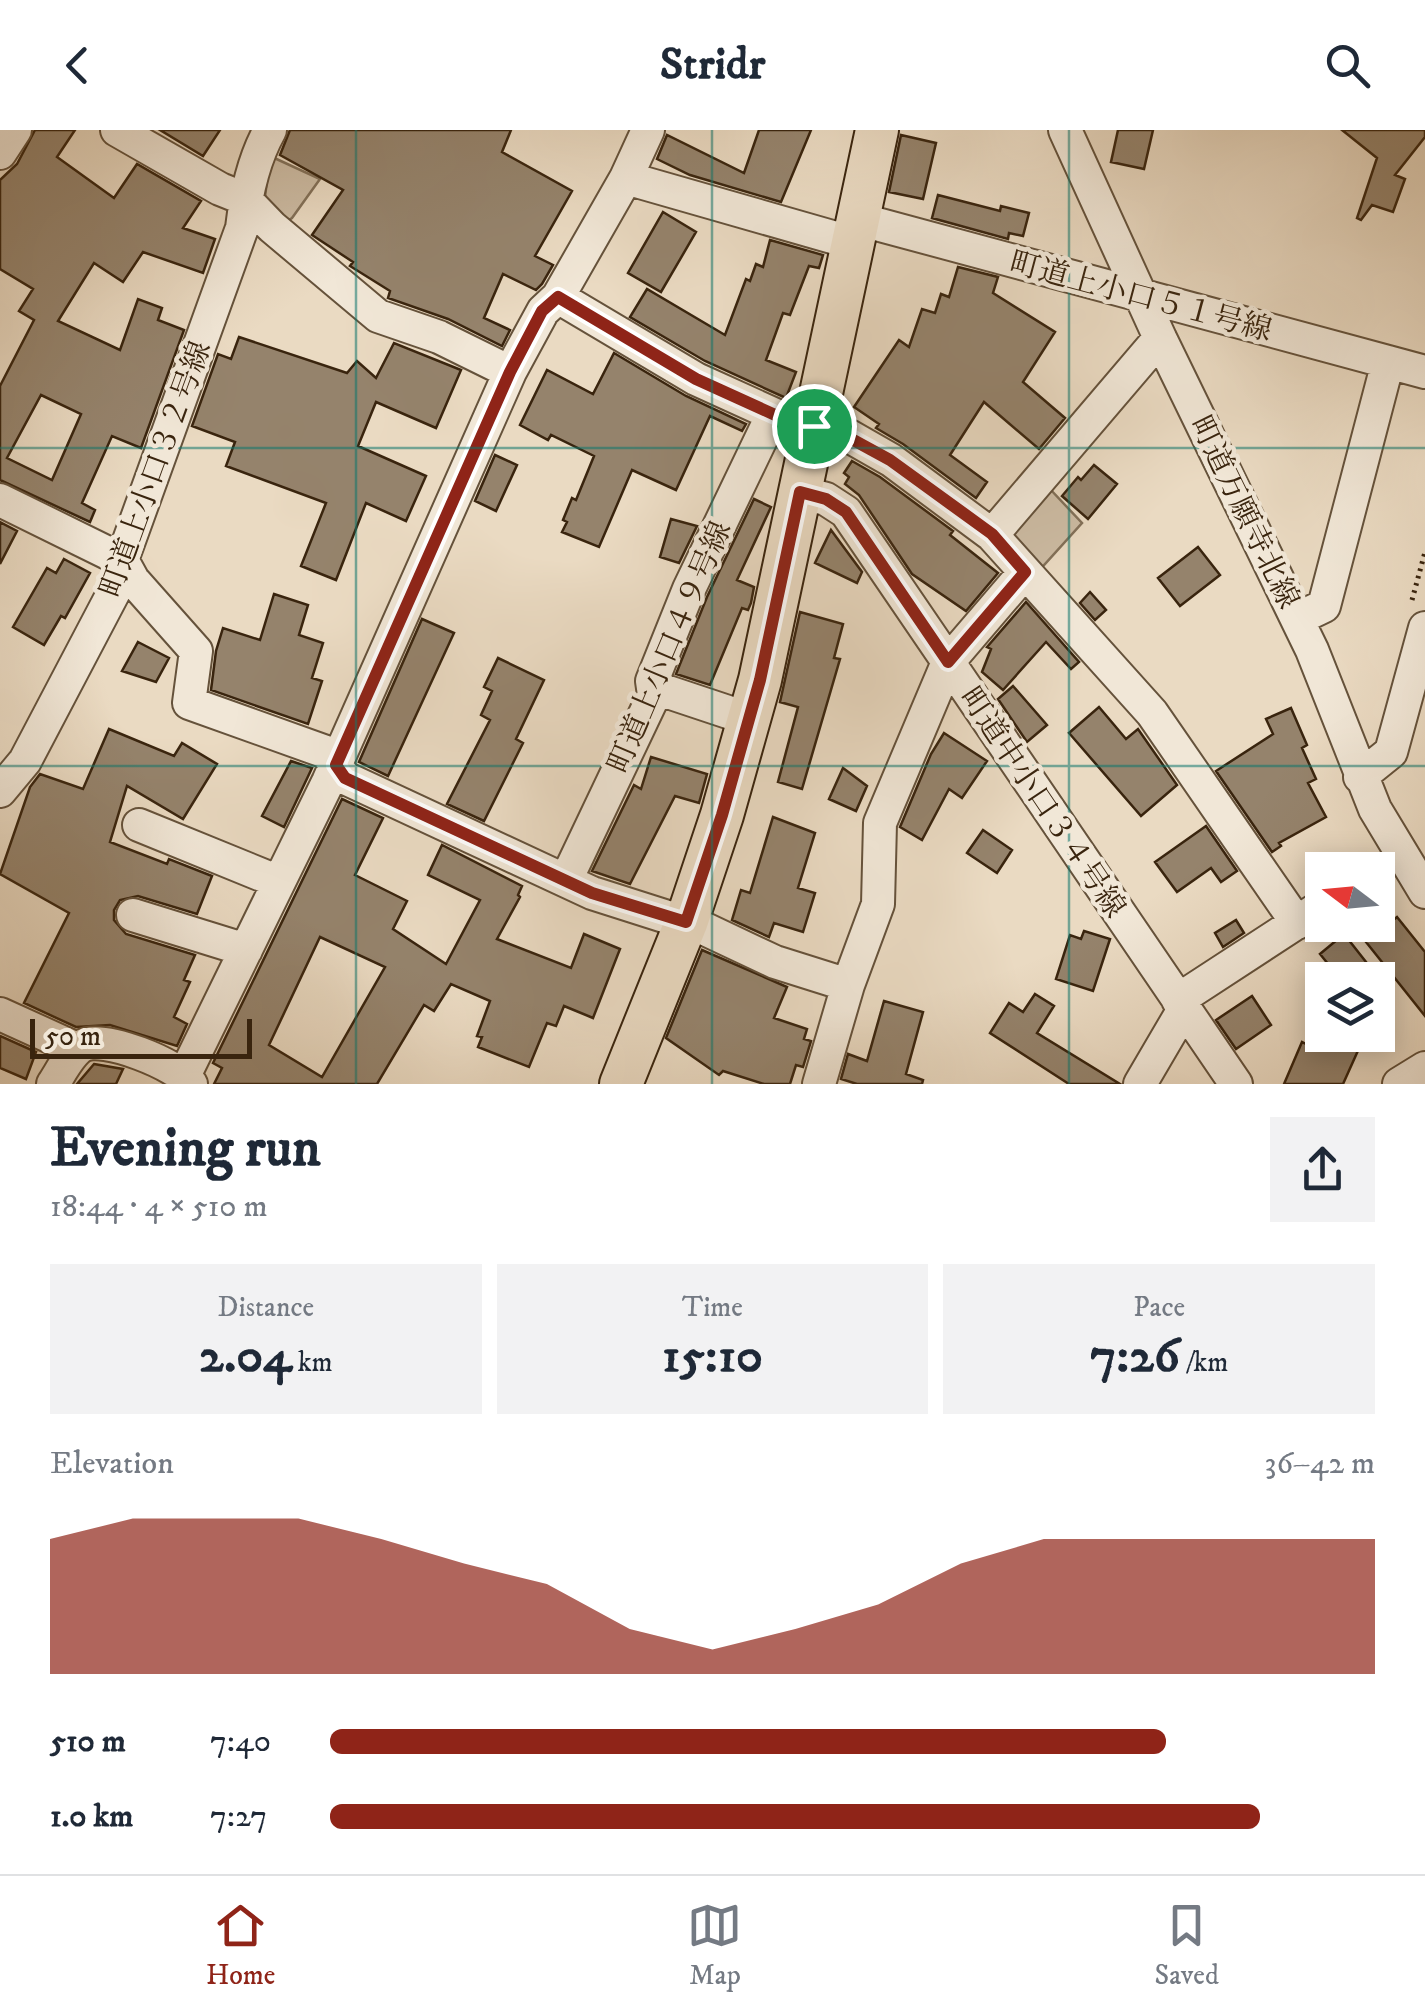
<!DOCTYPE html>
<meta charset="utf-8">
<style>
:root{--surface:#fff;--page:#f2f2f3;--text:#1f2937;--muted:#747a83;--line:#e0e1e3;--accent:#8f2418}
body{margin:0;font-family:"IM FELL DW Pica","Noto Serif JP",serif;background:var(--page);color:var(--text);height:100vh;display:flex;flex-direction:column;font-size:38px;white-space:nowrap}
*{box-sizing:border-box;margin:0}
p{font-size:32px;color:var(--muted)}
.icon{flex:none;width:55px;height:55px;fill:none;stroke:currentColor;stroke-width:2;stroke-linecap:round;stroke-linejoin:round}
.map{position:relative;height:954px;overflow:hidden}
.sheet{display:flex;flex-direction:column;background:var(--surface);flex:1}
.sheet>*{flex:none}
.needle{width:65px;rotate:286deg}
.buttons{position:absolute;left:1305px;top:722px;display:grid;gap:20px}
.buttons a{display:grid;place-items:center;width:90px;height:90px;border-radius:0px;background:var(--surface);box-shadow:0 5px 25px #0003;font-size:50px}
.scale{position:absolute;left:30px;bottom:25px;width:222px;box-sizing:border-box;padding-left:10px;border:5px solid #39240e;border-top:0;font-size:28px;line-height:35px;white-space:nowrap;color:#39240e;-webkit-text-stroke:8px #f1e7d7;paint-order:stroke}
.pin{position:absolute;display:grid;place-items:center;width:85px;height:85px;color:#fff;margin:-42px;border:5px solid #fff;border-radius:50%;box-shadow:0 2px 10px #0007}
.round{display:grid;place-items:center;flex:none;width:105px;height:105px;border-radius:0px;background:var(--page)}
.summary{display:flex;align-items:center;justify-content:space-between;height:170px;padding:0 50px}
h1{font-size:55px;font-weight:700;line-height:75px}
.stats{display:grid;grid-template-columns:repeat(3,1fr);gap:15px;height:170px;padding:10px 50px}
.stats div{display:grid;align-content:center;border-radius:0px;background:var(--page);text-align:center}
.stats b{font-size:50px;font-weight:700}
.stats small{font-size:28px;font-weight:400}
.stats p{font-size:28px}
.chart{height:280px;padding:20px 50px}
.chart p{display:flex;justify-content:space-between}
.chart svg{width:100%;height:180px;margin-top:10px;fill:var(--accent);opacity:.7}
ul{padding:0 50px;list-style:none;font-size:32px}
li{display:grid;grid-template-columns:160px 120px 1fr;align-items:center;height:75px}
li i{height:25px;border-radius:12px;background:var(--accent)}
header{display:flex;justify-content:space-between;align-items:center;height:130px;padding:0 50px;background:var(--surface);font-size:45px;font-weight:700}
.tab-bar{display:flex;justify-content:space-around;align-items:center;height:140px;border-top:2px solid var(--line);background:var(--surface);font-size:28px;color:var(--muted)}
.tab-bar a{display:grid;justify-items:center;gap:5px}
.tab-bar .current{color:var(--accent)}
.map>svg:first-child{display:block}
.green{fill:#ccbba3;stroke:#827058;stroke-width:2.5}
.building{fill:#95836c;stroke:#39240e;stroke-width:2.5;fill-rule:evenodd}
.lines{fill:none;stroke-linecap:round;stroke-linejoin:round}
.minor-casing{stroke:#65523b;stroke-width:36}
.major-casing{stroke:#39240e;stroke-width:46}
.path{stroke:#39240e;stroke-width:5;stroke-dasharray:2.5 5;stroke-linecap:butt}
.minor{stroke:#f1e7d7;stroke-width:32}
.major{stroke:#eadac2;stroke-width:42}
.route-casing{stroke:#fff;stroke-width:20}
.route{stroke:#8f2418;stroke-width:12}
.grid{fill:none;stroke:#0f766e;stroke-width:2.5;stroke-opacity:0.55}
.labels{text-anchor:middle;stroke-width:9;stroke-linejoin:round;paint-order:stroke}
.street-label{font-size:30px;fill:#39240e;stroke:#f1e7d7}
</style>
<header><svg class="icon" aria-label="back" viewBox="0 0 24 24"><path d="M15 5l-7 7 7 7"/></svg>Stridr<svg class="icon" aria-label="search" viewBox="0 0 24 24"><circle cx="10" cy="10" r="6"/><path d="M15 15l6 6"/></svg></header>
<div class="map">
<svg width="1425" height="954" viewBox="0 0 1425 954">
<rect width="100%" height="100%" fill="#eadac2"/>
<filter id="stains"><feTurbulence type="fractalNoise" baseFrequency=".002" numOctaves="4"/><feColorMatrix values="0 0 0 0 .2 0 0 0 0 .09 0 0 0 0 .02 0 0 0 .5 -.17"/></filter>
<radialGradient id="worn" r=".72"><stop offset=".6" stop-color="#630" stop-opacity="0"/><stop offset="1" stop-color="#630" stop-opacity=".3"/></radialGradient>
<path class="green" d="M 270,26 L 320,49 L 292,88 L 281,95 L 265,67 Z
M 1050,359 L 1082,393 L 1035,445 L 1012,403 Z"/>
<path class="building" d="M 35,0 L 75,0 L 57,27 L 114,68 L 137,34 L 201,71 L 183,98 L 215,109 L 203,143 L 143,122 L 123,152 L 94,133 L 58,191 L 120,220 L 138,169 L 162,178 L 158,190 L 184,200 L 141,318 L 112,306 L 82,373 L 95,380 L 90,392 L 0,350 L 0,256 L 34,190 L 19,181 L 33,159 L 0,139 L 0,50 L 17,34 ZM 41,265 L 81,284 L 52,350 L 7,328 Z
M 160,0 L 220,0 L 203,26 Z
M 290,0 L 511,0 L 502,22 L 572,61 L 535,126 L 553,135 L 542,154 L 536,160 L 503,144 L 484,188 L 510,200 L 502,216 L 448,189 L 388,168 L 390,161 L 350,136 L 353,132 L 312,105 L 343,60 L 280,25 Z
M 759,0 L 811,0 L 781,72 L 690,45 L 657,29 L 667,5 L 744,43 Z
M 1118,0 L 1153,0 L 1144,39 L 1111,32 Z
M 1342,0 L 1425,0 L 1425,7 L 1395,45 L 1405,49 L 1393,82 L 1372,75 L 1361,90 L 1357,88 L 1377,28 Z
M 901,5 L 936,13 L 923,69 L 889,62 Z
M 938,65 L 1000,81 L 1001,76 L 1029,83 L 1023,106 L 1009,103 L 1008,109 L 932,88 Z
M 663,82 L 696,102 L 661,162 L 628,143 Z
M 770,110 L 823,125 L 819,138 L 809,136 L 790,185 L 783,183 L 766,230 L 796,242 L 786,268 L 705,231 L 630,187 L 647,159 L 725,205 L 746,149 L 750,151 L 756,134 L 763,137 Z
M 958,137 L 998,147 L 993,163 L 1055,202 L 1023,252 L 1065,288 L 1039,319 L 984,272 L 950,325 L 987,352 L 976,368 L 903,314 L 876,298 L 879,294 L 854,277 L 899,210 L 909,217 L 922,179 L 935,183 L 941,164 L 949,167 Z
M 239,207 L 347,243 L 357,231 L 376,248 L 394,213 L 461,240 L 436,298 L 376,272 L 358,316 L 426,346 L 406,391 L 366,373 L 336,450 L 301,436 L 326,373 L 226,336 L 235,312 L 192,296 L 218,224 L 231,229 Z
M 614,223 L 686,266 L 746,294 L 742,301 L 710,286 L 676,360 L 632,340 L 599,417 L 562,402 L 567,392 L 563,390 L 572,368 L 576,370 L 594,326 L 551,305 L 548,310 L 520,295 L 547,240 L 593,264 Z
M 495,325 L 517,335 L 496,381 L 475,371 Z
M 852,331 L 880,347 L 953,401 L 950,405 L 998,443 L 966,481 L 912,444 L 859,365 L 845,354 L 849,347 L 844,343 Z
M 1094,335 L 1117,354 L 1088,389 L 1062,366 L 1078,347 L 1081,350 Z
M 754,369 L 771,377 L 737,450 L 754,457 L 751,473 L 748,480 L 742,478 L 710,555 L 676,544 L 707,467 Z
M 671,389 L 697,396 L 679,433 L 660,427 Z
M 0,392 L 17,401 L 0,434 Z
M 831,400 L 862,442 L 857,453 L 815,433 Z
M 1198,417 L 1220,445 L 1180,476 L 1158,448 Z
M 64,429 L 90,443 L 65,488 L 61,486 L 44,515 L 13,497 L 47,438 L 56,443 Z
M 1090,462 L 1106,480 L 1095,490 L 1080,473 Z
M 274,464 L 308,475 L 299,505 L 323,513 L 312,548 L 322,551 L 308,594 L 211,560 L 216,521 L 223,498 L 260,510 Z
M 1026,472 L 1079,532 L 1071,539 L 1046,512 L 1003,560 L 982,542 L 991,519 L 987,517 Z
M 800,482 L 843,494 L 834,528 L 840,529 L 802,659 L 778,652 L 798,577 L 780,572 Z
M 422,489 L 454,503 L 388,646 L 359,632 Z
M 138,512 L 169,528 L 156,552 L 122,541 Z
M 498,528 L 544,550 L 516,609 L 523,613 L 484,691 L 447,674 L 490,590 L 481,585 L 492,561 L 484,557 Z
M 1013,556 L 1047,595 L 1027,612 L 998,569 Z
M 1099,577 L 1126,609 L 1138,599 L 1177,655 L 1141,686 L 1069,603 Z
M 1291,578 L 1307,615 L 1302,618 L 1316,649 L 1308,653 L 1326,687 L 1279,713 L 1281,716 L 1272,722 L 1216,641 L 1273,604 L 1266,589 Z
M 109,599 L 174,626 L 182,613 L 217,634 L 183,689 L 127,656 L 110,712 L 167,734 L 169,729 L 212,746 L 197,784 L 138,766 L 120,770 L 114,780 L 114,790 L 126,804 L 195,825 L 184,850 L 190,852 L 174,887 L 187,894 L 177,916 L 110,895 L 76,897 L 24,873 L 69,783 L 0,744 L 30,657 L 40,644 L 83,659 Z
M 944,603 L 987,631 L 962,668 L 949,659 L 922,710 L 900,697 L 931,624 Z
M 651,627 L 707,644 L 699,673 L 675,666 L 630,754 L 592,741 L 634,655 L 641,659 Z
M 291,631 L 312,638 L 284,697 L 262,686 Z
M 843,638 L 867,656 L 856,681 L 829,669 Z
M 342,669 L 383,688 L 355,745 L 407,771 L 393,799 L 446,834 L 480,770 L 428,745 L 442,715 L 522,756 L 518,765 L 520,767 L 497,809 L 571,838 L 584,804 L 620,819 L 593,888 L 564,876 L 556,896 L 547,893 L 529,937 L 478,917 L 482,907 L 477,906 L 490,871 L 451,854 L 434,881 L 424,875 L 377,954 L 214,954 L 222,938 L 213,933 ZM 320,807 L 385,837 L 322,947 L 269,915 Z
M 773,687 L 815,703 L 798,758 L 815,763 L 803,802 L 774,793 L 769,807 L 732,790 L 741,760 L 750,763 Z
M 1206,696 L 1237,741 L 1221,752 L 1211,738 L 1177,762 L 1155,732 Z
M 983,700 L 1012,720 L 997,743 L 967,723 Z
M 1397,787 L 1425,822 L 1425,886 L 1366,812 Z
M 1236,790 L 1244,803 L 1223,817 L 1215,803 Z
M 1084,801 L 1110,809 L 1093,861 L 1056,849 L 1070,805 L 1081,809 Z
M 1344,804 L 1370,837 L 1353,850 L 1341,850 L 1320,824 Z
M 702,820 L 787,857 L 774,888 L 807,899 L 804,909 L 811,911 L 803,937 L 796,935 L 790,954 L 764,954 L 723,941 L 719,945 L 666,908 Z
M 1035,864 L 1054,876 L 1037,903 L 1120,954 L 1069,954 L 990,903 L 1009,873 L 1023,882 Z
M 1252,866 L 1271,895 L 1236,919 L 1216,890 Z
M 884,871 L 923,882 L 906,944 L 923,950 L 922,954 L 857,954 L 841,949 L 848,924 L 867,931 Z
M 1312,905 L 1365,905 L 1343,954 L 1284,954 L 1302,912 L 1308,915 Z
M 0,906 L 36,922 L 26,949 L 0,938 Z
M 94,934 L 123,939 L 116,954 L 77,954 Z"/>
<g class="lines">
<g class="minor-casing">
<path id="minor" d="M 117,0 L 220,59 L 245,69 L 272,97 L 378,186 L 439,207 L 510,242
M 1065,0 L 1160,208 L 1312,520 L 1375,679 L 1425,762
M 0,23 L 15,0
M 626,48 L 853,113
M 858,89 L 1425,242
M 558,167 L 696,249 L 795,294 L 835,300 L 849,306 L 891,330 L 992,405 L 1152,583 L 1297,793
M 800,362 L 826,369 L 846,382 L 1236,954
M 0,370 L 122,430 L 133,450 L 196,521 L 189,573 L 326,622 L 345,648 L 592,763 L 705,799 L 775,832 L 848,855
M 992,405 L 1160,208
M 1297,489 L 1324,476 L 1388,232
M 653,557 L 749,589
M 1360,647 L 1391,622 L 1425,498
M 0,661 L 25,631 L 118,454 L 122,430 L 242,98 C 246,64 253,30 270,0
M 139,695 L 279,752
M 566,750 L 654,565 L 652,551 L 689,459 L 773,284
M 133,785 L 246,820
M 1178,870 L 1322,776
M 0,884 L 77,919
M 185,944 L 328,652 L 510,242 L 543,181 L 558,167 L 626,48 L 648,0
M 53,954 C 61,942 70,923 82,916 C 102,904 179,935 191,954
M 819,954 L 848,855 L 878,774 L 880,693 L 948,532 L 1025,442
M 1140,954 L 1184,879
M 1399,954 L 1425,938"/>
</g>
<g class="major-casing">
<path id="major" d="M 621,954 L 686,793 L 722,685 L 760,550 L 877,0"/>
</g>
<path class="path" d="M 1412,470 L 1425,422"/>
<use href="#minor" class="minor"/>
<use href="#major" class="major"/>
</g>
<g class="lines">
<g class="route-casing">
<path id="route" d="M 558,167 L 696,249 L 795,294 L 835,300 L 890,330 L 992,404 L 1025,442 L 948,532 L 846,382 L 826,369 L 800,362 L 760,550 L 722,685 L 686,792 L 592,763 L 345,648 L 336,635 L 510,242 L 542,181 Z"/>
</g>
<use href="#route" class="route"/>
</g>
<path class="grid" d="M 356,0 L 356,954M 712,0 L 712,954M 1069,0 L 1069,954M 0,318 L 1425,318M 0,636 L 1425,636"/>
<g class="labels">
<g class="street-label">
<text transform="translate(1141 166) rotate(15)" y="10">町道上小口５１号線</text>
<text transform="translate(155 339) rotate(-70)" y="10">町道上小口３２号線</text>
<text transform="translate(1245 382) rotate(64)" y="10">町道万願寺北線</text>
<text transform="translate(669 517) rotate(-67)" y="10">町道上小口４９号線</text>
<text transform="translate(1043 672) rotate(56)" y="10">町道中小口３４号線</text>
</g>
</g>
<rect width="100%" height="100%" filter="url(#stains)"/>
<rect width="100%" height="100%" fill="url(#worn)"/>
</svg>
<div class="buttons">
<a><svg class="needle" viewBox="-14 -14 28 28"><path d="M0-13l5 13h-10z" fill="#e53935"/><path d="M0 13l5-13h-10z" fill="#747a83"/></svg></a>
<a><svg class="icon" aria-label="layers" viewBox="0 0 24 24"><path d="M12 4l9 5-9 5-9-5zM3 14l9 5 9-5"/></svg></a>
</div>
<div class="scale">50 m</div>
<div class="pin" style="left:814px;top:296px;background:#1e9e55"><svg class="icon" aria-label="arrive" viewBox="0 0 24 24"><path d="M6 21V4h12l-3 4 3 4H6"/></svg></div>
</div>
<section class="sheet">
<div class="summary"><div><h1>Evening run</h1><p>18:44 · 4 × 510 m</p></div><a class="round"><svg class="icon" aria-label="share" viewBox="0 0 24 24"><path d="M12 15V3M7 8l5-5 5 5M5 13v7h14v-7"/></svg></a></div>
<div class="stats">
<div><p>Distance</p><b>2.04<small> km</small></b></div>
<div><p>Time</p><b>15:10</b></div>
<div><p>Pace</p><b>7:26<small> /km</small></b></div>
</div>
<div class="chart"><p><span>Elevation</span>36–42 m</p>
<svg viewBox="0 0 160 44" preserveAspectRatio="none"><path d="M0 44V11L10 6L20 6L30 6L40 11L50 17L60 22L70 33L80 38L90 33L100 27L110 17L120 11L130 11L140 11L150 11L160 11V44z"/></svg>
</div>
<ul>
<li><b>510 m</b>7:40<i style="width:80%"></i></li>
<li><b>1.0 km</b>7:27<i style="width:89%"></i></li>
</ul>
</section>
<nav class="tab-bar">
<a class="current"><svg class="icon" aria-label="home" viewBox="0 0 24 24"><path d="M3 11l9-7 9 7M6 9v11h12V9"/></svg>Home</a>
<a><svg class="icon" aria-label="map" viewBox="0 0 24 24"><path d="M3 6l6-2 6 2 6-2v14l-6 2-6-2-6 2zM9 4v14M15 6v14"/></svg>Map</a>
<a><svg class="icon" aria-label="saved" viewBox="0 0 24 24"><path d="M7 4h10v16l-5-4-5 4z"/></svg>Saved</a>
</nav>
